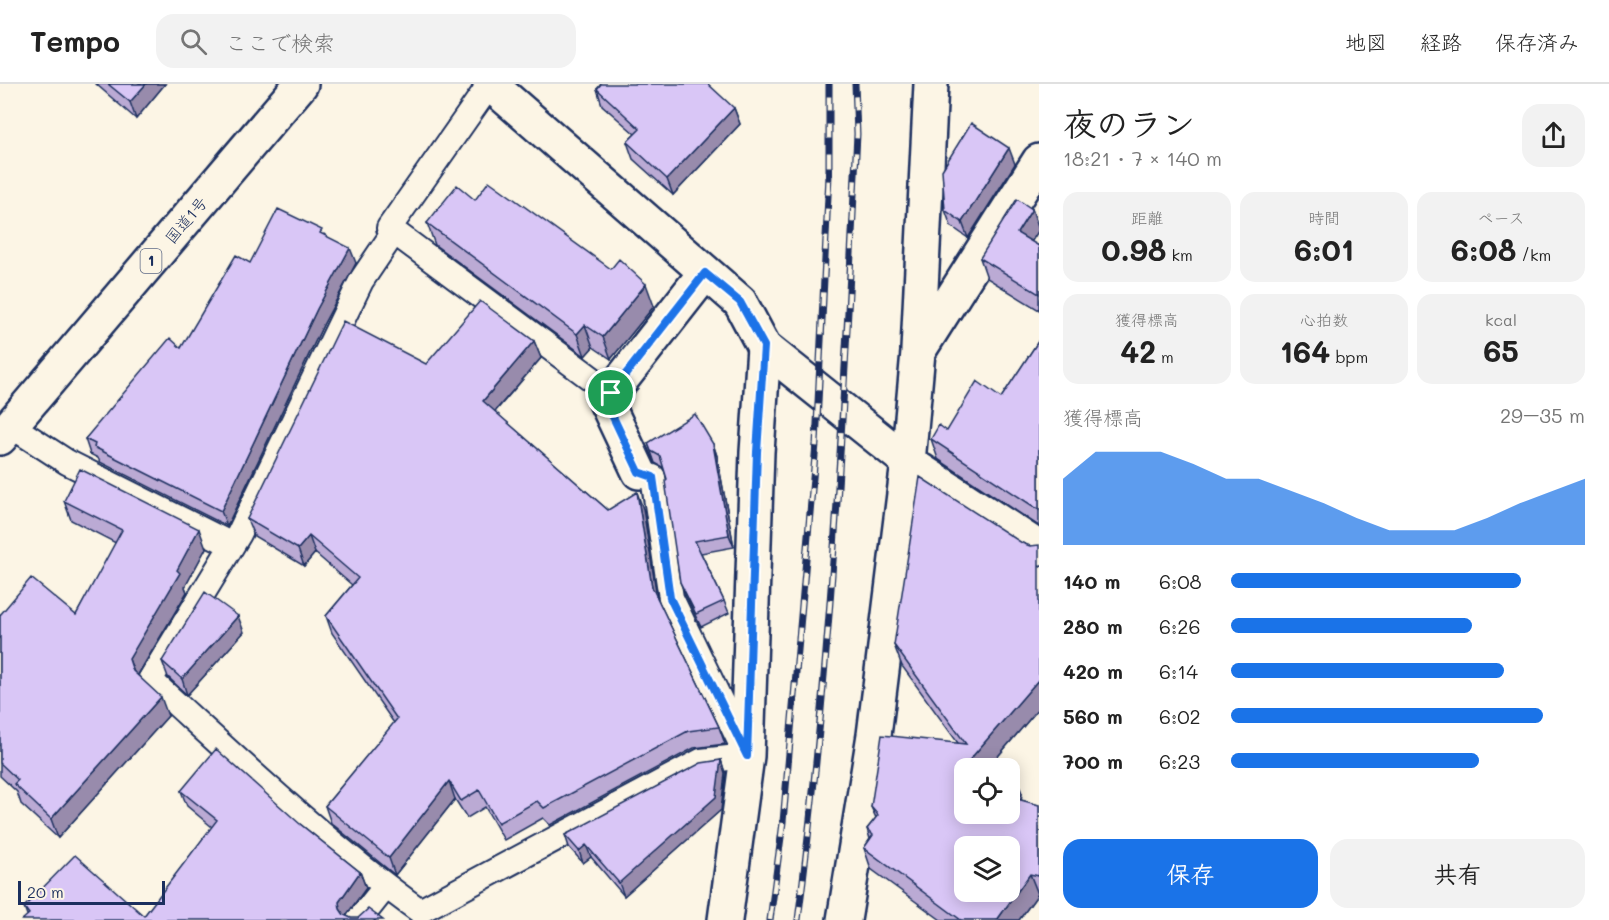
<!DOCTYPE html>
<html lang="ja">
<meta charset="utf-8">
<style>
:root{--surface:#fff;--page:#f2f2f2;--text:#222;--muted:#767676;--line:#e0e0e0;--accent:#1a73e8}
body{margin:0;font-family:Mali,"Klee One",sans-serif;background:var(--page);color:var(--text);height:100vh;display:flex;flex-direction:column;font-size:22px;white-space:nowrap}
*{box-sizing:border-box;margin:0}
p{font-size:20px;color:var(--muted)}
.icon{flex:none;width:33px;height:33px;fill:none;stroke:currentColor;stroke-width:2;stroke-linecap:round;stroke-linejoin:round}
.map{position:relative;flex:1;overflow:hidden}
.panel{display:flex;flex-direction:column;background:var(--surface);width:570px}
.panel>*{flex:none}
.tools{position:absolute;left:954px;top:674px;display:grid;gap:12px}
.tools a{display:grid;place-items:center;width:66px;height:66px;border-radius:12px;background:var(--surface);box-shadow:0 3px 15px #0003;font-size:30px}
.scale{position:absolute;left:18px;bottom:15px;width:147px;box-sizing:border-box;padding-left:6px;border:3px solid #1b2f5e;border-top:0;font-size:16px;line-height:21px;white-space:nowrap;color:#1b2f5e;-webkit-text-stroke:4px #fcf5e5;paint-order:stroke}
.pin{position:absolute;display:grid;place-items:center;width:51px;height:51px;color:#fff;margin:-26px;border:3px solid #fff;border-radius:50%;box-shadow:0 2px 6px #0007}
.round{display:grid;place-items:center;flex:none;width:63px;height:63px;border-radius:18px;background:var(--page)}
.headline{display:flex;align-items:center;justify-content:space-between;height:102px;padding:0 24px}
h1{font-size:33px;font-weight:800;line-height:45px}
.stats{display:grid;grid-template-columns:repeat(3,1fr);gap:9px;height:102px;padding:6px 24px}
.stats div{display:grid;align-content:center;border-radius:15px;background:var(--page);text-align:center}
.stats b{font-size:30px;font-weight:800}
.stats small{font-size:16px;font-weight:400}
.stats p{font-size:16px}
.chart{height:168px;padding:12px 24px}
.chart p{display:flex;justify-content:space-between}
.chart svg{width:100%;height:108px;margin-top:6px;fill:var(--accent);opacity:.7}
.action{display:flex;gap:12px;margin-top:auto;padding:12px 24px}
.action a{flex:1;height:69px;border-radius:18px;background:var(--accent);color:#fff;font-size:24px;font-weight:800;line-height:69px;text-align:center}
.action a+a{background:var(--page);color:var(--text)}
ul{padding:0 24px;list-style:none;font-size:20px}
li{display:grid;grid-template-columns:96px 72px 1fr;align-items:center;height:45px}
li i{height:15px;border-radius:8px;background:var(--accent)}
header{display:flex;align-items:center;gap:36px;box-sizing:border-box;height:84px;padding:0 30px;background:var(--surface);border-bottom:2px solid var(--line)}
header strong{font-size:28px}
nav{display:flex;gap:33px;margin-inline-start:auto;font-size:21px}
.search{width:420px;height:54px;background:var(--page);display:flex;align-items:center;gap:15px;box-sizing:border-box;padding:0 21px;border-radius:18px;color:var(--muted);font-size:22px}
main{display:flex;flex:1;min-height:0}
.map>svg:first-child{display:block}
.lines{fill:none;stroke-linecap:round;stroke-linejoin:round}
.lane-casing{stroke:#1b2f5e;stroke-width:28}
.street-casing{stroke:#1b2f5e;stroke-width:38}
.secondary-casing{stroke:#1b2f5e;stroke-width:38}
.highway-casing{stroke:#1b2f5e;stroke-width:38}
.lane{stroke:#fcf5e5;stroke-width:24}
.street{stroke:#fcf5e5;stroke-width:33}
.secondary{stroke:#fcf5e5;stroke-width:33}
.highway{stroke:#fcf5e5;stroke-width:33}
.rail-casing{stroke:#1b2f5e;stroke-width:7}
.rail{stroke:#fcf5e5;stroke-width:4.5;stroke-dasharray:14;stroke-linecap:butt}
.wall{fill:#bbaad4;stroke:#1b2f5e;stroke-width:1.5}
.shaded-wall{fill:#988bac;stroke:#1b2f5e;stroke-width:1.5}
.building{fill:#d9c6f6;stroke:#1b2f5e;stroke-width:1.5;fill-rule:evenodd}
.route-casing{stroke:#fff;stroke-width:12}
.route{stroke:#1a73e8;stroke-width:8}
.labels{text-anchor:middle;stroke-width:6;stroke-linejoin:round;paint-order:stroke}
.shield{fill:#fcf5e5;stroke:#5e6a86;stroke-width:1.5}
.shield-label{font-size:15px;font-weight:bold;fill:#1b2f5e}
.street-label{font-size:16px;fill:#1b2f5e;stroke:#fcf5e5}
</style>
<header>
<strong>Tempo</strong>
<div class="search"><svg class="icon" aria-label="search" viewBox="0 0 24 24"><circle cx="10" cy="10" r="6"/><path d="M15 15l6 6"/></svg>ここで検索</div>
<nav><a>地図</a><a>経路</a><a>保存済み</a></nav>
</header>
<main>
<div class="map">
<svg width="1039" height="836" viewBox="0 0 1039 836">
<rect width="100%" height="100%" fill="#fcf5e5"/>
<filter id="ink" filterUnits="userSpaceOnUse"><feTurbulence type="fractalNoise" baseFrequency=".0167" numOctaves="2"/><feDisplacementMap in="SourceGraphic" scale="12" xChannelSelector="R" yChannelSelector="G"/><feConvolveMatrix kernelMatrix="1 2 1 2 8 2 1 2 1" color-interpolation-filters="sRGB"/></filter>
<g filter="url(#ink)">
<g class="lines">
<g class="lane-casing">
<path id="lane" d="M 490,0 L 389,144 L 611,309
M 394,148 L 361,197 L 239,450 L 150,596 C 237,675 324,758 420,827 L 701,677 L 747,672 L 671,514 L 653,393 L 639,388
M 10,341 L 67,378 L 232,461
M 359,836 L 386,802"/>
</g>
<g class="street-casing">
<path id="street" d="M 918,266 L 931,0
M 639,388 L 606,318 L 611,309 L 705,189
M 725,836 L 747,672 L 757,368 L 764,263
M 844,836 L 874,651 L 908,378 L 918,268 L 1039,77"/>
</g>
<g class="secondary-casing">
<path id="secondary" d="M 490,0 L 740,218 L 764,263 L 908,378 L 1039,464"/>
</g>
<g class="highway-casing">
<path id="highway" d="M 0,354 L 301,0"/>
</g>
<use href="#lane" class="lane"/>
<use href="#street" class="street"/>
<use href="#secondary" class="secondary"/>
<use href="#highway" class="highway"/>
<g class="rail-casing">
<path id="rail" d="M 770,836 L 783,738 L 816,360 L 829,91 L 829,0
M 798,836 C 832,575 844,312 857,50 L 855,0"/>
</g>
<use href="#rail" class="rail"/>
</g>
<path class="wall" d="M 96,0 L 165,0 L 136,35 Z
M 597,5 L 734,24 L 740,40 L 673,111 L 633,75 L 627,58 L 635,50 L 602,21 Z
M 1015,80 L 968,154 L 951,142 L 945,126 Z
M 475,116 L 654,222 L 611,275 L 593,263 L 585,272 L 435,161 L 427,139 Z
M 1032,125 L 1039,145 L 1031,158 L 1039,162 L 1039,226 L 987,194 L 980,174 Z
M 324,150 L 356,179 L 323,241 L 227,442 L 100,378 L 98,374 L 90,370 L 85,355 L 181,264 L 250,179 Z
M 1039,256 L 1039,442 L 938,375 L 931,355 L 947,347 L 1001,314 Z
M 534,257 L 541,274 L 495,328 L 608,426 L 643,425 L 657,514 L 719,643 L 725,660 L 694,664 L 550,741 L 543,734 L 504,756 L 485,723 L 467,734 L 455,715 L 395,791 L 331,739 L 325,722 L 394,639 L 332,549 L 326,532 L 352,501 L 315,469 L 304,482 L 254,452 L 247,435 L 426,280 Z
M 648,359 L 713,360 L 717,372 L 734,463 L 701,469 L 724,517 L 729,529 L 701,543 L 685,510 L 680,498 L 667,395 L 664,384 L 655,379 Z
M 64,417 L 206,464 L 185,503 L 187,508 L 138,591 L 168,632 L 58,754 L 21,720 L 17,708 L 0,692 L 0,531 L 76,531 L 116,459 L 71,436 Z
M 1022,459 L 1030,462 L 1039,624 L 988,684 L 1022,709 L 1021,716 L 1039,721 L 1039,811 L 1038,810 L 1019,836 L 941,836 L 871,785 L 864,764 L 870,755 L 867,745 L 876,734 L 871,723 L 958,659 L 902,582 L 894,561 Z
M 244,548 L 187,611 L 168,593 L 162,577 Z
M 721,676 L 725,689 L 721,726 L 624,812 L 591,773 L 583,779 L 569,763 L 565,751 Z
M 181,707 L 300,740 L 360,788 L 366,804 L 346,832 L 351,834 L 27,831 L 24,823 L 144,832 L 212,743 L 187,722 Z"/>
<path class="shaded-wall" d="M 146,0 L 165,0 L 136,35 L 130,18 Z
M 734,24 L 740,40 L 673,111 L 667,95 Z
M 1009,64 L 1015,80 L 968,154 L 962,138 Z
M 1032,125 L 1039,146 L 1024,169 L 1017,149 Z
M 350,164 L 356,179 L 323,241 L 227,442 L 221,427 L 317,225 Z
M 646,200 L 654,222 L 611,275 L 603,253 Z
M 585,241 L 593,263 L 585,272 L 577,250 Z
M 534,257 L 541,274 L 489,334 L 483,317 Z
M 713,360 L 717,372 L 734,463 L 729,451 Z
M 637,408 L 643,425 L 658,520 L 652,503 Z
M 199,445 L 206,464 L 185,503 L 187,508 L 136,594 L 129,575 Z
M 309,452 L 315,469 L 304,482 L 298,465 Z
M 238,532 L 244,548 L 187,611 L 182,595 Z
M 1039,595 L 1039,624 L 988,684 L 966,680 Z
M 161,613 L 168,632 L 58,754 L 51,735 Z
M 721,676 L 725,689 L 721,726 L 624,812 L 619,799 Z
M 1014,688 L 1022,709 L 1018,734 L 1010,713 Z
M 449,697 L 455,715 L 395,791 L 389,774 Z
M 586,761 L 591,773 L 583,779 L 579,767 Z
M 360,788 L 366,804 L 345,833 L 340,825 L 339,818 Z
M 1030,790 L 1038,810 L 1019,836 L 997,836 Z"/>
<path class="building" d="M 108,0 L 146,0 L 130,18 Z
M 601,0 L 708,0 L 734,24 L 667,95 L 627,58 L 640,45 L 597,5 Z
M 971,39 L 1009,64 L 962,138 L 945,126 L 942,86 Z
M 489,97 L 611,185 L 619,175 L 646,200 L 603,253 L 585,241 L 577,250 L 427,139 L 457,101 L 475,116 Z
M 1017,115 L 1032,125 L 1017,149 L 1039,162 L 1039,210 L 980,174 Z
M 278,125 L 322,146 L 320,149 L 350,164 L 317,225 L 221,427 L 94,363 L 95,360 L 85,355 L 170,254 L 181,264 L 236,171 L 250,179 Z
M 480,217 L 534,257 L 483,317 L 608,426 L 637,408 L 652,503 L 719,643 L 688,647 L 544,724 L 537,717 L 498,739 L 479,706 L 461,717 L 449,697 L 389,774 L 325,722 L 397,635 L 326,532 L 358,494 L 309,452 L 298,465 L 247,435 L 343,237 L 426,280 Z
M 1039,256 L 1039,426 L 931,355 L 939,341 L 947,347 L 977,297 L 1001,314 Z
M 695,330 L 713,360 L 729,451 L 695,457 L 724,517 L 696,530 L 680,498 L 665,397 L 667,395 L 660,372 L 651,367 L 648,359 Z
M 80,385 L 199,445 L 177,486 L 180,489 L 129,575 L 133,587 L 161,613 L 51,735 L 14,700 L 18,696 L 0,679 L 0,531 L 31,494 L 76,531 L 122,446 L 64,417 Z
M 920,393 L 1022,459 L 1030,462 L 1039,461 L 1039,595 L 966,680 L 989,684 L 964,684 L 964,729 L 1010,729 L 1010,687 L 1014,688 L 1010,713 L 1039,721 L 1039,792 L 1030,790 L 997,836 L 961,836 L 864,764 L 873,751 L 867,745 L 878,731 L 871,723 L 882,651 L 966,660 L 894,561 ZM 964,762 L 1010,762 L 1010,807 L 964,807 Z
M 205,508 L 238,532 L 182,595 L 162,577 Z
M 216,665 L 300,740 L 360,788 L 339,818 L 340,825 L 344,831 L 351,834 L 358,834 L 368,825 L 383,836 L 22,836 L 29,830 L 24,823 L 75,771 L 144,832 L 217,736 L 181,707 Z
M 721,676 L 716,713 L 619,799 L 586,761 L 579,767 L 565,751 L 701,679 Z"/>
</g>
<g class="lines" filter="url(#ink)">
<g class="route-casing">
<path id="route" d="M 705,189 L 740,218 L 764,262 L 757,368 L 747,672 L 670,514 L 653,393 L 639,388 L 606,318 L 611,309 Z"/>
</g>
<use href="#route" class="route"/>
</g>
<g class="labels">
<rect class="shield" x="140.5" y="165" width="21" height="24" rx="4.5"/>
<g class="shield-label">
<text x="151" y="182">1</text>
</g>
<g class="street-label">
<text transform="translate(186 136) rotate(-50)" y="6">国道1号</text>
</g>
</g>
</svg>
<div class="tools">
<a><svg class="icon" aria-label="locate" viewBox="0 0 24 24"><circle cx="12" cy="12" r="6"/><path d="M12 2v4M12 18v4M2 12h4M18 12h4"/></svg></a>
<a><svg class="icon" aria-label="layers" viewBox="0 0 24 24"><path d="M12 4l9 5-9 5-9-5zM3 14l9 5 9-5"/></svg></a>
</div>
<div class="scale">20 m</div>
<div class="pin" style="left:611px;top:309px;background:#1e9e55"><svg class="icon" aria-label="arrive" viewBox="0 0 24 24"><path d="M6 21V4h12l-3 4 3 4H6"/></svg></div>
</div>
<section class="panel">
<div class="headline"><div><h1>夜のラン</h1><p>18:21 · 7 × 140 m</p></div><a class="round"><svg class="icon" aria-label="share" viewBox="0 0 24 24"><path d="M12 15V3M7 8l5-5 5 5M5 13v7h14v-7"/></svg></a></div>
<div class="stats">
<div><p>距離</p><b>0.98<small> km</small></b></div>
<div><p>時間</p><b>6:01</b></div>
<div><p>ペース</p><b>6:08<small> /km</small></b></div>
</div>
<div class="stats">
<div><p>獲得標高</p><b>42<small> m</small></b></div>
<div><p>心拍数</p><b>164<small> bpm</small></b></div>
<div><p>kcal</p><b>65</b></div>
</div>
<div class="chart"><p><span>獲得標高</span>29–35 m</p>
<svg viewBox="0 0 160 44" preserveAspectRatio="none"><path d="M0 44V17L10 6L20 6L30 6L40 11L50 17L60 17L70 22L80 27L90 33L100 38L110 38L120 38L130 33L140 27L150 22L160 17V44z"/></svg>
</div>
<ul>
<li><b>140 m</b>6:08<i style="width:82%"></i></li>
<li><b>280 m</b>6:26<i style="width:68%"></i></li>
<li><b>420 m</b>6:14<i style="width:77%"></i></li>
<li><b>560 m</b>6:02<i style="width:88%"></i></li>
<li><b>700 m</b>6:23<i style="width:70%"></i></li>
</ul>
<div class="action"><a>保存</a><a>共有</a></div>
</section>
</main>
